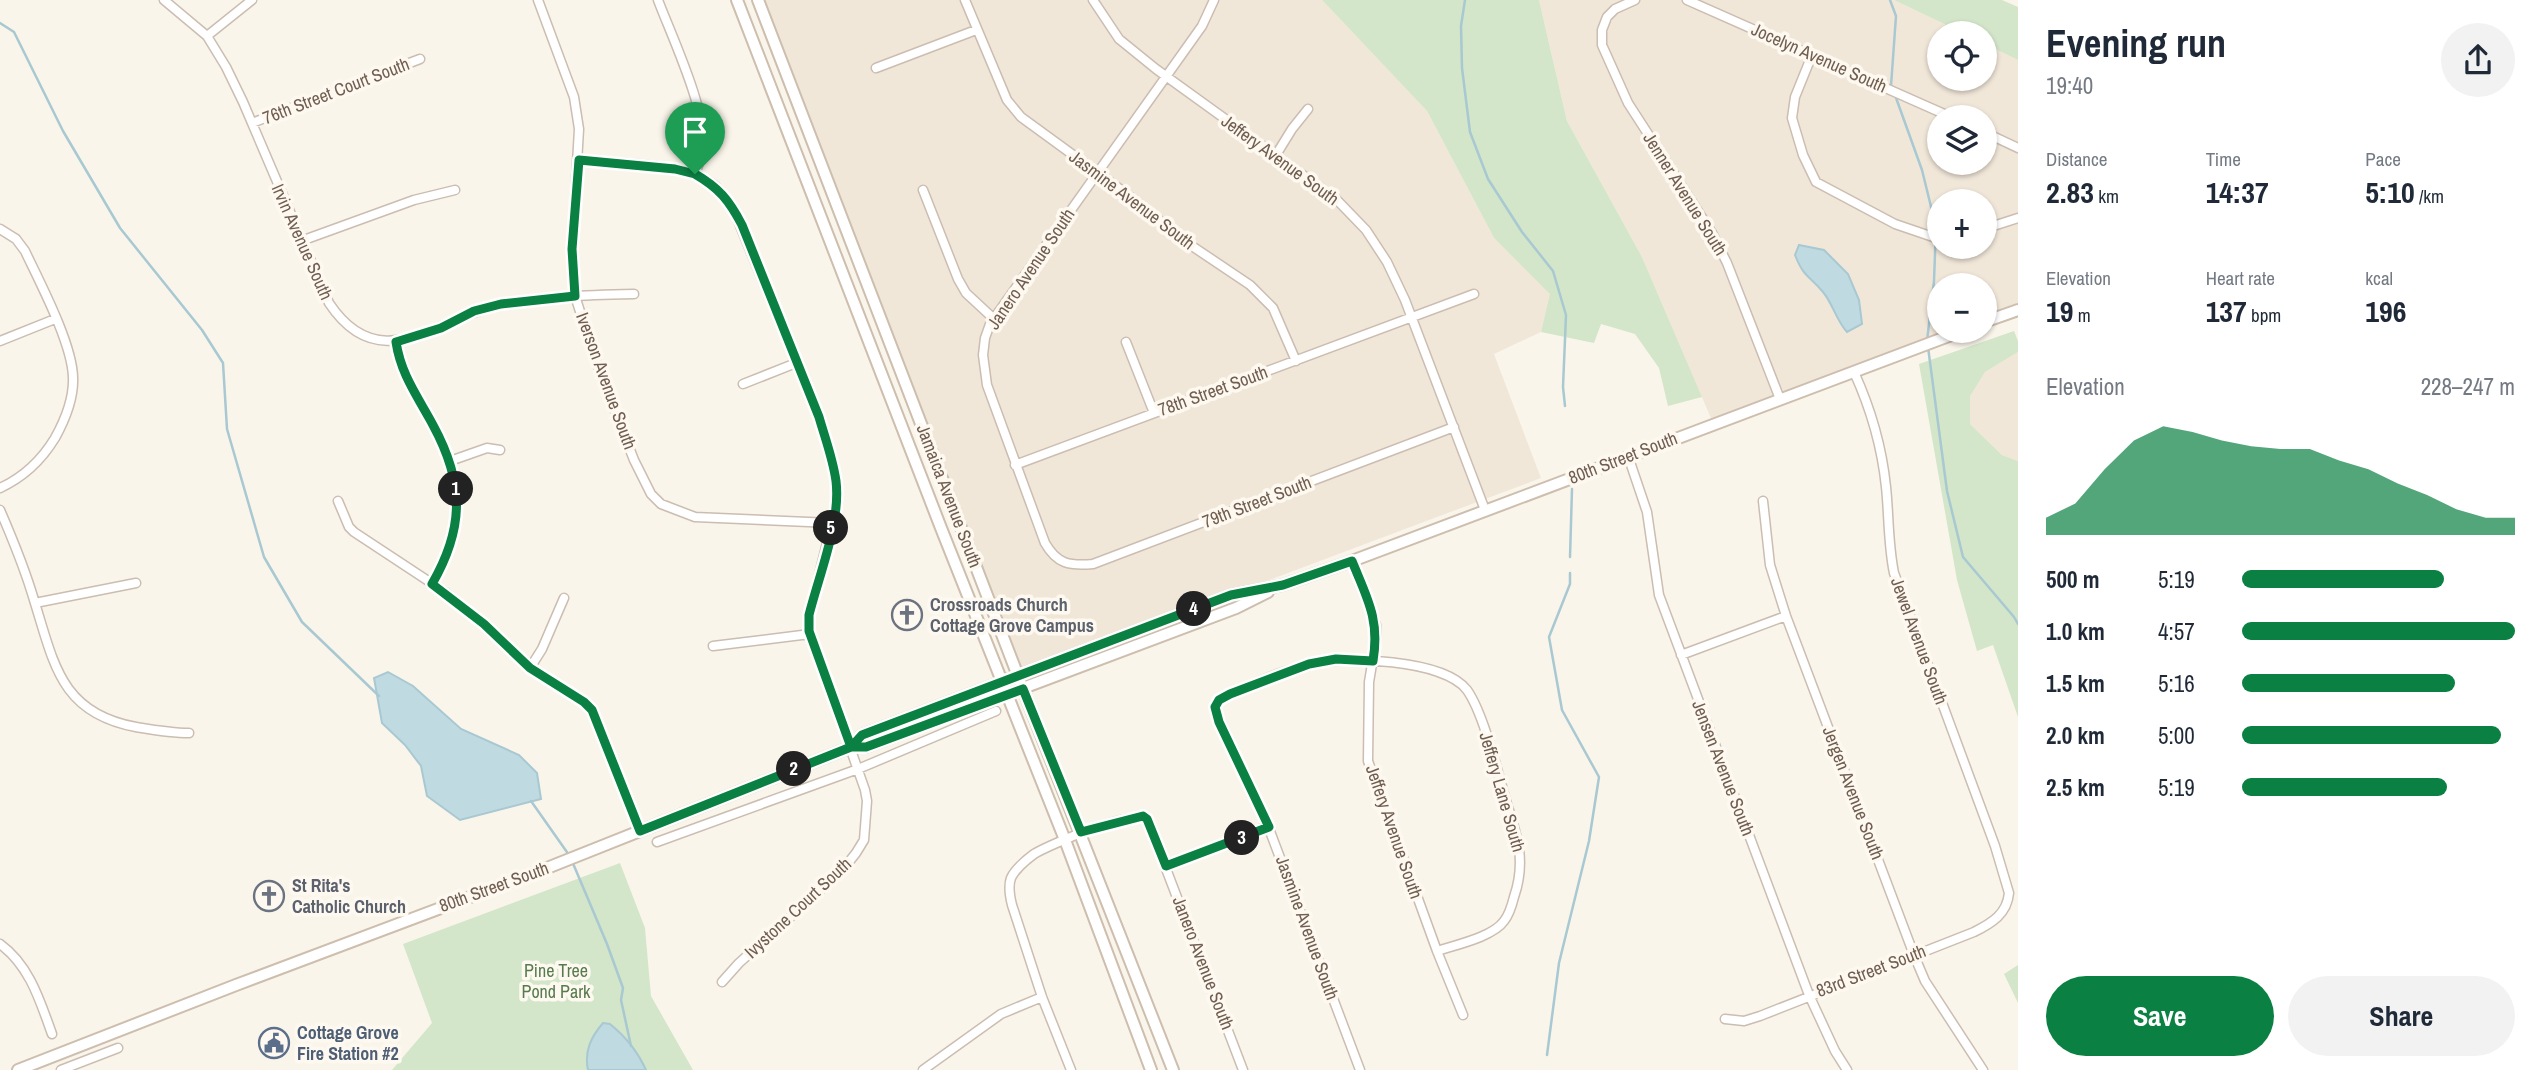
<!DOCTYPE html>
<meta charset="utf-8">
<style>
:root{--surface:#fff;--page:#f2f2f3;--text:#1f2937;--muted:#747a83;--accent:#0b8043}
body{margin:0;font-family:"Archivo Narrow",sans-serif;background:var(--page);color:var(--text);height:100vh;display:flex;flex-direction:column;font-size:26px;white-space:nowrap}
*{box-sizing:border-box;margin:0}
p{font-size:23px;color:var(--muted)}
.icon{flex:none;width:38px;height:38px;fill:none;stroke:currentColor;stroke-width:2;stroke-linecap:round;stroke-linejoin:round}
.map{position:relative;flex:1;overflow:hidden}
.panel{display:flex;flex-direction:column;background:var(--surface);width:525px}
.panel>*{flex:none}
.controls{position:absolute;left:1927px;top:21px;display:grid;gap:14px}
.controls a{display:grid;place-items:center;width:70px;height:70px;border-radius:50%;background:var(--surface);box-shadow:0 2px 5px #0004;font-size:35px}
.pin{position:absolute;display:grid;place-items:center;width:60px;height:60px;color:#fff;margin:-72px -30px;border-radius:50% 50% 50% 0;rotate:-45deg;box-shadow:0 0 7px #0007}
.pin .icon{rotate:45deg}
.km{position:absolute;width:35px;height:35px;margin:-18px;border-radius:50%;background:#222;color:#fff;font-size:19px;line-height:35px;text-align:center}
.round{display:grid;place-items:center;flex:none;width:74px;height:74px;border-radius:37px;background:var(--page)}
.headline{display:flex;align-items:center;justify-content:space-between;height:119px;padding:0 28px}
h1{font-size:38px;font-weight:700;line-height:52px}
.stats{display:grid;grid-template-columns:repeat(3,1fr);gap:10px;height:119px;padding:7px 28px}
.stats div{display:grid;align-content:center}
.stats b{font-size:30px;font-weight:700}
.stats small{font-size:19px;font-weight:400}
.stats p{font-size:19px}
.chart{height:196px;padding:14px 28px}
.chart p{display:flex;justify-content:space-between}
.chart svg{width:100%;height:126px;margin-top:7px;fill:var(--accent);opacity:.7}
.button{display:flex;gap:14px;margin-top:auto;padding:14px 28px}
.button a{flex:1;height:80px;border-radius:42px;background:var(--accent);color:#fff;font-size:28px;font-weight:700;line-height:80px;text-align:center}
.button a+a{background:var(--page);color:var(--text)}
ul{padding:0 28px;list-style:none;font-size:23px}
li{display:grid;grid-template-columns:112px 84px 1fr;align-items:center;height:52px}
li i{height:18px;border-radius:9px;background:var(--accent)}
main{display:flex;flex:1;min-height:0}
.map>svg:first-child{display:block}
.residential{fill:#f1e7d9;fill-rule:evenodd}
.green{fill:#d3e6c9}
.water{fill:#c0dae1;stroke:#a8c8d2;stroke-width:2}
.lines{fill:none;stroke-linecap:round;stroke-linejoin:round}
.stream{stroke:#a8c8d2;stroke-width:2.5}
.street-casing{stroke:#cbbdb1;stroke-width:11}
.secondary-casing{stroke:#cdbeae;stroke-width:14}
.street{stroke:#fff;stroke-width:8}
.secondary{stroke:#fff;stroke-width:10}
.route-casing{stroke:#fff;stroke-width:14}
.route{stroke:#0b8043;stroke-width:9}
.labels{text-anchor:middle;stroke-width:7;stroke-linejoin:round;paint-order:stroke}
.street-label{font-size:18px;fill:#715e50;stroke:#fdf9f0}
.worship-label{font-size:18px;font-weight:bold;fill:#5b616d;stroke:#fdf9f0;text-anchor:start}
.park-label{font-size:18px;fill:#577b4d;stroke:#fdf9f0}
.service-label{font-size:18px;font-weight:bold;fill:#4e5e75;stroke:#fdf9f0;text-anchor:start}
</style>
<main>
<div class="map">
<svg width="2018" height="1070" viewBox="0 0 2018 1070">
<rect width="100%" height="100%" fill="#faf5ea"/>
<path class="residential" d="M 763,0 L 1322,0 L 1427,111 L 1494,238 L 1551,294 L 1541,332 L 1494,354 L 1541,478 L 1022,673 Z
M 1539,0 L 1894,0 L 1963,33 L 1939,33 L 1939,79 L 1984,79 L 1985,44 L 2018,60 L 2018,310 L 1985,322 L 1984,285 L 1939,285 L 1939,331 L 1962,331 L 1713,423 L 1642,257 L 1567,121 ZM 1939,117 L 1984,117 L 1984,163 L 1939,163 ZM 1939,201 L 1984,201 L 1984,247 L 1939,247 Z
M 2018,352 L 2018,461 L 2002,455 L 1970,424 L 1969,396 L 1985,372 Z"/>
<path class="green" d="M 1322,0 L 1539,0 L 1567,121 L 1642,257 L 1702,397 L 1668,406 L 1659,368 L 1635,334 L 1601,324 L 1594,343 L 1541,332 L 1550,294 L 1494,238 L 1427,111 Z
M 1894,0 L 2002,0 L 2018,7 L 2018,60 L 1985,44 L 1984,33 L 1963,33 Z
M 2014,331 L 2018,341 L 2018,352 L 1985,372 L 1970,396 L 1970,424 L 2002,455 L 2018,461 L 2018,717 L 1993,645 L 1977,651 L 1957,580 L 1919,364 Z
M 620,863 L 645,928 L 651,996 L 693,1070 L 392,1070 L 432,1023 L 403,944 Z
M 2018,965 L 2018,1003 L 2004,974 Z"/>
<path class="water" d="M 1799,245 L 1824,250 L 1848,274 L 1859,300 L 1862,324 L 1847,332 C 1836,320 1833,304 1823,292 C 1809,275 1804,278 1795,255 Z
M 388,672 L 413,686 L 461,729 L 519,755 L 537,773 L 541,799 L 460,820 L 427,796 L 421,766 L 405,745 L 382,723 L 374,678 Z
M 603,1023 L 610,1024 C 625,1036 638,1052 646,1070 L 588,1070 C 584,1051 591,1037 603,1023 Z"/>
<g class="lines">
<path class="stream" d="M 1465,0 L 1461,26 L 1462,68 L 1470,132 L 1488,179 L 1522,232 L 1553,271 L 1566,315 L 1563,387 L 1565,406
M 1890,0 L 1896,16 L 1891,86
M 0,23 L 14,32 L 63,131 L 120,228 L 202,330 L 223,363 L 227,429 L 264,557 L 302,622 L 379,696
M 1895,95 L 1922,170 L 1936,227 L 1934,281 L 1927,341
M 1928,347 L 1947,491 L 1963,557 L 2014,617 L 2018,624
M 1570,557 L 1572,489
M 531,801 L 569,855
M 572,861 L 607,944 L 623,988 L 621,1000 L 631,1046
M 1547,1055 L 1559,963 L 1589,841 L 1599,777 L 1562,710 L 1549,637 L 1570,584 L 1570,573"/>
<g class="street-casing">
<path id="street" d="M 164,0 L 207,36 L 226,67 L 243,102 L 329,303 C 380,380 438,317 500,305 C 544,296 589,295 634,294
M 538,0 L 574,97 L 579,129 L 572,249 L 575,296 L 599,370 L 634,460 L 651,494 L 661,504 L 695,517 L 832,523
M 658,0 C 672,37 707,111 703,148 C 702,156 698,166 695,174
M 965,0 L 1007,100 L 1021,117 L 1128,195 L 1189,244 L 1250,285 L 1273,308 L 1296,361
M 1093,0 L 1119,39 L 1156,69 L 1336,199 L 1366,230 L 1387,262 L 1405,300 L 1485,510
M 1214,0 L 1202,26 L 990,324 L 985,338 L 983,355 L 987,385 L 1045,543 C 1057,564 1069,566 1093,564 L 1454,427
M 1635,0 L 1615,9 L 1607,17 L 1602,30 L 1602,45 L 1628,103 L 1712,233 L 1727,263 L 1780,399
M 1687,0 L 1951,117
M 207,36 L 252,0
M 1812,55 L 1795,97 L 1792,118 L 1803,155 L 1816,182 L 1895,224 L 1939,239
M 876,68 L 976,30
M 252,123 L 420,59
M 1984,132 L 2018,148
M 1276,155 L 1292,129 L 1308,109
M 579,160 C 617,164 683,162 714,185 C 721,191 726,199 732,206 L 819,417 L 836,481 L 836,503 L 832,523 L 809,615 L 809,631 L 865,790 L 867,801 L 864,840 L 856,853 L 841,872 L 739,963 L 722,982
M 923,190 L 958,279 L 966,293 L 994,319
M 0,229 L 16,239 L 25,251 C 40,283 72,343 73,377 C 74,398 65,420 55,438 C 41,461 24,477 0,488
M 1984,229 L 2018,218
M 301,241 L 414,200 L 455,190
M 0,341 L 55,319
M 396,342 C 401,375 418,397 433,425 C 464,482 464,527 432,584
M 1126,342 L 1154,413
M 743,384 L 796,363
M 1628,456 L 1647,512 L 1659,595 L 1809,995 L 1835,1051 L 1847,1070
M 450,461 L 487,448 L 500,450
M 1015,465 L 1474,294
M 338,501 L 349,527 L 354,532 L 445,592 L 483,624 L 530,668 L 584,702 L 591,710 L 640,831
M 1763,501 L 1770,565 L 1786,616 L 1914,955 L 1925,981 L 1983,1070
M 0,510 C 13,540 25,569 34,600 C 54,663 60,713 136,727 C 154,730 171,733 189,733
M 1352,561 L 1376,625 L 1376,640 L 1369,682 L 1368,761 L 1437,951 L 1463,1015
M 35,603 L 136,583
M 713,646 L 810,634
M 1681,655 L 1786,616
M 530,668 L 542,649 L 564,598
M 1215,710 L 1219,700 L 1230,694 C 1256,683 1283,670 1310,664 C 1344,656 1444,659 1467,690 C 1484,714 1498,774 1507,804 C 1518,838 1526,862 1514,897 C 1512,905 1509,915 1504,921 C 1493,937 1455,945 1437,951
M 1215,710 L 1268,826 L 1360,1070
M 657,842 L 858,769 L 996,711
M 1166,866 L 1268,826
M 0,944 C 30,966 40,1001 52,1034
M 1725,1019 L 1744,1021 L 1760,1016 L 1974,932 C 1992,923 2007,914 2009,893 L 1995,846 L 1894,573 C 1888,544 1889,515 1886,487 C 1882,448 1870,407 1854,372
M 61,1070 L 118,1048
M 923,1070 L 1001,1014 L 1042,997
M 1071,1070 L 1042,997 L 1012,905 C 1010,897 1008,886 1011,878 C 1015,869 1026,860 1034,854 C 1051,844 1133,809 1147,819 L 1243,1070"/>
</g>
<g class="secondary-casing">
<path id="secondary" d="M 737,0 L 941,528 L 1065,840 L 1151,1070
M 758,0 L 1023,689 L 1173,1070
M 1984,322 L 2018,310
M 851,747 L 866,747 L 1236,608 L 1268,592
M 18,1070 L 236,985 L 547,868 L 851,747 L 862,735 L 1231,595 L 1283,585 L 1352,561 L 1962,331"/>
</g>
<use href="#street" class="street"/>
<use href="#secondary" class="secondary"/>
</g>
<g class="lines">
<g class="route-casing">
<path id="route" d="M 695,174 L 675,169 L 579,160 L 572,249 L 575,296 L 501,304 L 474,311 L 441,328 L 396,342 C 401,375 418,397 433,425 C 464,482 465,527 432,584 L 484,624 L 530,668 L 584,702 L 592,710 L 640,831 L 851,747 L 866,747 L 1023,689 L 1081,832 L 1143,816 L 1147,819 L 1166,866 L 1269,827 L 1219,722 L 1215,707 L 1219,700 L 1230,694 L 1309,664 L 1336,659 L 1373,661 C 1380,619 1367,598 1352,561 L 1283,585 L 1231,595 L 862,735 L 851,747 L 809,631 L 809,615 C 819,575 841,522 836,481 C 833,459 825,438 819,417 L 742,225 C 729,200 719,188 695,174"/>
</g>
<use href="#route" class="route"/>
</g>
<defs>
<g id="church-ring" transform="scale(1.575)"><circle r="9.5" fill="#fdf9f0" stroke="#6b7280" stroke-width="1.5"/><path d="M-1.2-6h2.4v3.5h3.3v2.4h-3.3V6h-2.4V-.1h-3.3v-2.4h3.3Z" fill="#6b7280"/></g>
<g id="civic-ring" transform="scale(1.575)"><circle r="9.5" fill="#fdf9f0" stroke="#5c6f8a" stroke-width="1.5"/><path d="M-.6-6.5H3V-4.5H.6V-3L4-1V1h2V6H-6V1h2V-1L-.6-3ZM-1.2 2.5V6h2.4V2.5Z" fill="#5c6f8a"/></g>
</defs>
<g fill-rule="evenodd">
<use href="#church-ring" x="907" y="615"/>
<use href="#church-ring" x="269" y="896"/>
<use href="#civic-ring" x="274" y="1043"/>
</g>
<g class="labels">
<g class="street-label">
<text transform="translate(1819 58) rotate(24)" y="6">Jocelyn Avenue South</text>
<text transform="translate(336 91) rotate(-21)" y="6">76th Street Court South</text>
<text transform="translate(1280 160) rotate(36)" y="6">Jeffery Avenue South</text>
<text transform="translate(1685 194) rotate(58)" y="6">Jenner Avenue South</text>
<text transform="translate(1132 200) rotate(37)" y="6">Jasmine Avenue South</text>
<text transform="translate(302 242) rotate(66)" y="6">Irvin Avenue South</text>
<text transform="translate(1031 269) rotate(-56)" y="6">Janero Avenue South</text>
<text transform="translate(606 381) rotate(70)" y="6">Iverson Avenue South</text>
<text transform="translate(1213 391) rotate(-20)" y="6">78th Street South</text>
<text transform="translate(1623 458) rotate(-21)" y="6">80th Street South</text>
<text transform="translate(949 496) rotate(69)" y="6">Jamaica Avenue South</text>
<text transform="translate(1257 502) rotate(-21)" y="6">79th Street South</text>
<text transform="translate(1919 641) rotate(70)" y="6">Jewel Avenue South</text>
<text transform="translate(1723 768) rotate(69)" y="6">Jensen Avenue South</text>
<text transform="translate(1502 792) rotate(74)" y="6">Jeffery Lane South</text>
<text transform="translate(1853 793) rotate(69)" y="6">Jergen Avenue South</text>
<text transform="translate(1394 832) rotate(71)" y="6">Jeffery Avenue South</text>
<text transform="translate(494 887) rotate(-20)" y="6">80th Street South</text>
<text transform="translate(798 908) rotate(-43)" y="6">Ivystone Court South</text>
<text transform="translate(1307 928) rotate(70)" y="6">Jasmine Avenue South</text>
<text transform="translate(1203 963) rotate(69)" y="6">Janero Avenue South</text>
<text transform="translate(1871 971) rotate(-21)" y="6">83rd Street South</text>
</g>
<g class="worship-label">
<text x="930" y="611">Crossroads Church<tspan x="930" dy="21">Cottage Grove Campus</tspan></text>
<text x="292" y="892">St Rita's<tspan x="292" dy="21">Catholic Church</tspan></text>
</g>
<g class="park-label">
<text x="556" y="977">Pine Tree<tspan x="556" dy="21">Pond Park</tspan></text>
</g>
<g class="service-label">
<text x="297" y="1039">Cottage Grove<tspan x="297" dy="21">Fire Station #2</tspan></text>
</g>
</g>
</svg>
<div class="controls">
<a><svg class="icon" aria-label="locate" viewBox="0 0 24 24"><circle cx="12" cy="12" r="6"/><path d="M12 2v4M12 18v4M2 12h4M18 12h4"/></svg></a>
<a><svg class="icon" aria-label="layers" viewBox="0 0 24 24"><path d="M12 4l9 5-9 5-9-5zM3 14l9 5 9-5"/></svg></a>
<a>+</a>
<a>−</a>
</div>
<div class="pin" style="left:695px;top:174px;background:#1e9e55"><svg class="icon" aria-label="arrive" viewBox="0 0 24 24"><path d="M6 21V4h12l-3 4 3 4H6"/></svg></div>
<b class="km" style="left:456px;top:489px">1</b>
<b class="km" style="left:794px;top:769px">2</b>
<b class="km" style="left:1242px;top:838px">3</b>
<b class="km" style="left:1194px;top:609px">4</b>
<b class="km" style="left:831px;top:528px">5</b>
</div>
<section class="panel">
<div class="headline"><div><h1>Evening run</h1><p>19:40</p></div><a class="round"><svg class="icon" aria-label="share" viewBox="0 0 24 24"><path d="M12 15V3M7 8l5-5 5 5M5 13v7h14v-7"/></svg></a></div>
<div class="stats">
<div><p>Distance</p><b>2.83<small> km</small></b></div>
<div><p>Time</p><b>14:37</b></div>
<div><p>Pace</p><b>5:10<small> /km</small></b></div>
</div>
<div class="stats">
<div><p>Elevation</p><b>19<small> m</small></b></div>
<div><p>Heart rate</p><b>137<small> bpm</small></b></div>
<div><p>kcal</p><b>196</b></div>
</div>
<div class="chart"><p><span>Elevation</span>228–247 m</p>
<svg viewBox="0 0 160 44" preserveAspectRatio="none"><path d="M0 44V38L10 33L20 21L30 11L40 6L50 8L60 11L70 13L80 14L90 14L100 18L110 21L120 26L130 30L140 35L150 38L160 38V44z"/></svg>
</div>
<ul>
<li><b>500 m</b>5:19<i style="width:74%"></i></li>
<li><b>1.0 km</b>4:57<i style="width:100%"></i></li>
<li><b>1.5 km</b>5:16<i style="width:78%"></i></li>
<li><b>2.0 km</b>5:00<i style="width:95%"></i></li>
<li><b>2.5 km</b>5:19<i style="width:75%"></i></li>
</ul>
<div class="button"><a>Save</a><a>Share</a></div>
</section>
</main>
